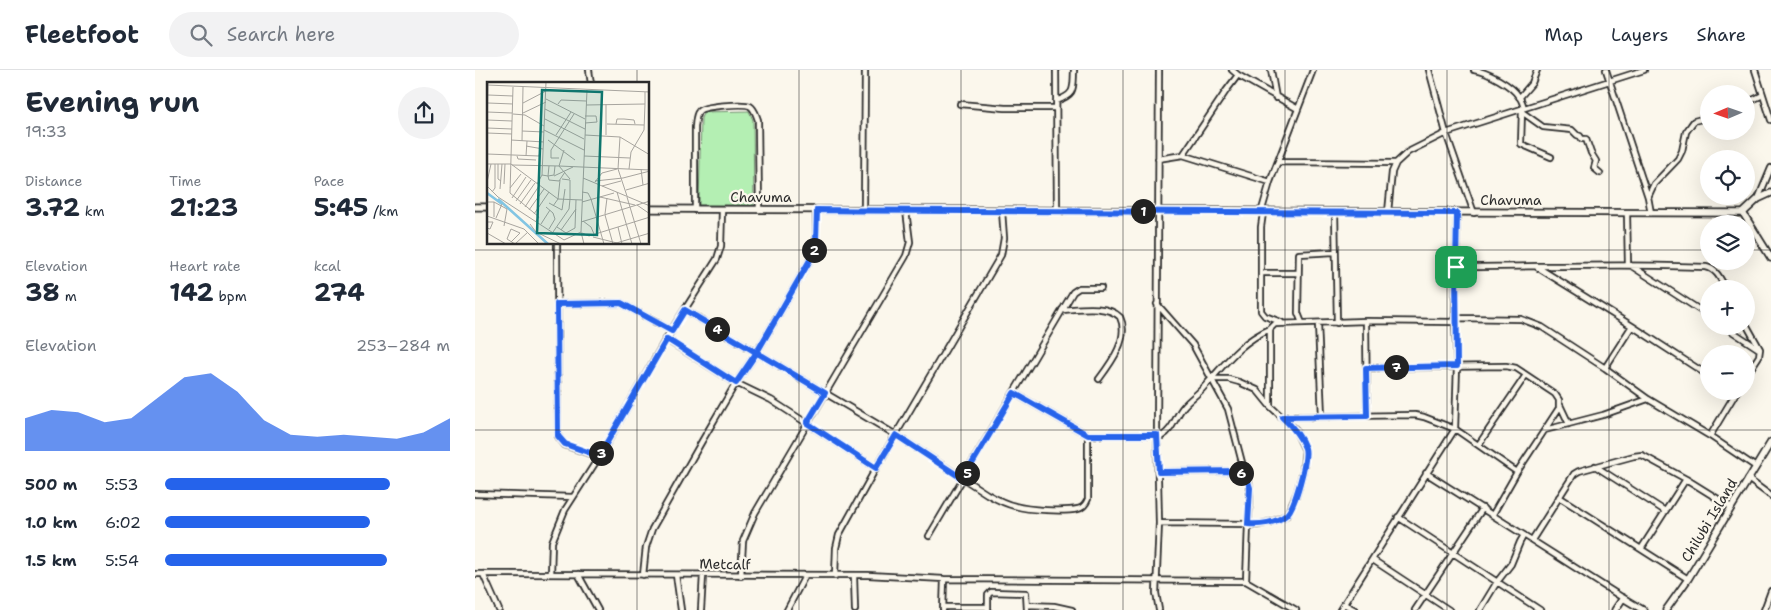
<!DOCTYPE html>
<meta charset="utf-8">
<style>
:root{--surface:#fff;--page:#f2f2f3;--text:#1f2937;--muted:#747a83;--line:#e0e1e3;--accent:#2563eb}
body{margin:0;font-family:"Shantell Sans",sans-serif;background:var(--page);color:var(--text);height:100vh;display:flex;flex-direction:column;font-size:19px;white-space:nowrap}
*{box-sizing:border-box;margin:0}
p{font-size:16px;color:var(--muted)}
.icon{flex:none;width:28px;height:28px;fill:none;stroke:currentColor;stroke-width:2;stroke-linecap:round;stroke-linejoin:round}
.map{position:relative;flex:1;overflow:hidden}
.drawer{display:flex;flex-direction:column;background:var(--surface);width:475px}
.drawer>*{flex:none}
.needle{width:32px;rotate:268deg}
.buttons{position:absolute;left:1225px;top:15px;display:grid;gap:10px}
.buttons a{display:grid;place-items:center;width:55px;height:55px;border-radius:50%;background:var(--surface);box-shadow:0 5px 20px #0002;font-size:25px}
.pin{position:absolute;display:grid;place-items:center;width:42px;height:42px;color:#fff;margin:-21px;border-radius:10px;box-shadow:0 2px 8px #0006}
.km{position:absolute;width:25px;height:25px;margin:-12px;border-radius:50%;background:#222;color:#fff;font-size:14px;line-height:25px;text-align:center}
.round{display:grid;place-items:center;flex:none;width:52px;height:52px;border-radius:26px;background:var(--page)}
.overview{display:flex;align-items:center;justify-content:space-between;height:85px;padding:0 25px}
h1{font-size:28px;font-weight:700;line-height:38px}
.metrics{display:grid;grid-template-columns:repeat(3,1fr);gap:8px;height:85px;padding:5px 25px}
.metrics div{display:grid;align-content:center}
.metrics b{font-size:25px;font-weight:700}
.metrics small{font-size:14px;font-weight:400}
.metrics p{font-size:14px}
.chart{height:140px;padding:10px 25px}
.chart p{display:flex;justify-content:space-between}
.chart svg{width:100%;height:90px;margin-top:5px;fill:var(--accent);opacity:.7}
ul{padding:0 25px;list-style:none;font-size:16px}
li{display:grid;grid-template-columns:80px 60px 1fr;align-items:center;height:38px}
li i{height:12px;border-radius:6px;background:var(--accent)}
header{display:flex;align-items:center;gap:30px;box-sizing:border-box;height:70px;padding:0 25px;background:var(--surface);border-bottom:1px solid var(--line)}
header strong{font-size:24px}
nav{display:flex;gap:28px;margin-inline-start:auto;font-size:18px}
.search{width:350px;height:45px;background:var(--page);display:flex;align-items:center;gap:12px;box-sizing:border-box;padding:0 18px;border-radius:28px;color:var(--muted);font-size:19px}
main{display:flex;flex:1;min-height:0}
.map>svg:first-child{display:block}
.green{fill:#b4efb3;stroke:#708d6f}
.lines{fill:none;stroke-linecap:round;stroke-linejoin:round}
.minor-casing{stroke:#2b2b2b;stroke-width:8}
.tertiary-casing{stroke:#2b2b2b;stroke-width:9}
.minor{stroke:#fbf7ec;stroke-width:4.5}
.tertiary{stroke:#fbf7ec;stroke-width:5.5}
.route-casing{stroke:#fff;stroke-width:10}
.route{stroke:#2563eb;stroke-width:6}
.grid{fill:none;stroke:#2b2b2b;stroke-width:1;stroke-opacity:0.55}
.labels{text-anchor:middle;stroke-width:4.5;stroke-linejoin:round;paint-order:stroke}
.street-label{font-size:14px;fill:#2b2b2b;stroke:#fbf7ec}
.inset-river{fill:none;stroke:#82c5e3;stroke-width:2.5}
.inset-road{fill:none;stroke:#a8a59f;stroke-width:1}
.view{fill:#0f766e;fill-opacity:0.15;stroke:#0f766e;stroke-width:2.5}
.inset-edge{fill:none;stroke:#2b2b2b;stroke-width:2.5}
</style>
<header>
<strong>Fleetfoot</strong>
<div class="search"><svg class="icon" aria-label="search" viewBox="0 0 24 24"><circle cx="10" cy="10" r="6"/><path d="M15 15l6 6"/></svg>Search here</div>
<nav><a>Map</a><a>Layers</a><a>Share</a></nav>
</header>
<main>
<section class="drawer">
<div class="overview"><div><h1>Evening run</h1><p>19:33</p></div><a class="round"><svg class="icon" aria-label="share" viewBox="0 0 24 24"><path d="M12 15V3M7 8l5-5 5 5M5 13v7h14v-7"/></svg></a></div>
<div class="metrics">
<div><p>Distance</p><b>3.72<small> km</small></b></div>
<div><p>Time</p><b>21:23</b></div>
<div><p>Pace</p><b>5:45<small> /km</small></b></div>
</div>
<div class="metrics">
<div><p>Elevation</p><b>38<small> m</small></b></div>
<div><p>Heart rate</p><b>142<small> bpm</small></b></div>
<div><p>kcal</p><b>274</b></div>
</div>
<div class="chart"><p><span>Elevation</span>253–284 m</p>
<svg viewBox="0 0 160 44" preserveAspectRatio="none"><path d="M0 44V28L10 24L20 25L30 30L40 28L50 18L60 8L70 6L80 15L90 29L100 36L110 37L120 36L130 37L140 38L150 35L160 28V44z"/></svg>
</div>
<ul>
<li><b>500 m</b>5:53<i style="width:79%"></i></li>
<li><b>1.0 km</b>6:02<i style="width:72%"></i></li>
<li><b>1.5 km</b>5:54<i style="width:78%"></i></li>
</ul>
</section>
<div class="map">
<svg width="1296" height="540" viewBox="0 0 1296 540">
<rect width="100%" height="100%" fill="#fbf7ec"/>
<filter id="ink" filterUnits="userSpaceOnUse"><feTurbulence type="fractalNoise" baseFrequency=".02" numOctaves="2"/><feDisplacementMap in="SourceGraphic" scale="10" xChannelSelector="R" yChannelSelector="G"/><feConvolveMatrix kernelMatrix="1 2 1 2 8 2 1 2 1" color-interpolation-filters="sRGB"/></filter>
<g filter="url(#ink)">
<path class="green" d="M 274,41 L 278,50 L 279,135 L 224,135 L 226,48 L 229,42 Z"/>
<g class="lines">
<g class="minor-casing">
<path id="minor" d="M 114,0 L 116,14
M 581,0 L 582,141
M 684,0 L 682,365 L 687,366 C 699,359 700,346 709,336 C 715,329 723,324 729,317 C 750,294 765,272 795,259
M 757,0 L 763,5 L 823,39
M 796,0 L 801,28
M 954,0 L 971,63 L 999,143
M 999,0 C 1012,2 1037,15 1044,27 C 1047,30 1048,35 1049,38
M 1131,0 L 1173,127 L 1176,143
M 1280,0 L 1296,50
M 1045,27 L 1057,13 L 1062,0
M 581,31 C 601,24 598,19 599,0
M 1271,33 L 1288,25
M 485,34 L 530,38 L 581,38
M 1047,40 L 1046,74 L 1076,87
M 1047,42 L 1068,57 L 1097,60 L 1102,65 L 1105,66 L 1107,69 L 1111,69 L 1116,83 L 1121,91 L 1119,98 L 1125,103
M 708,85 L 751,21 L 763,5
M 683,89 L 708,85 L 795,112
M 803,92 L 921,93
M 1173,127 L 1179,114 L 1203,89 L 1207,81 L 1211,62 L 1216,55 L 1219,51 L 1234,47
M 1283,129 L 1296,98
M 220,140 L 220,57 C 221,52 220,45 224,41 C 228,36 269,33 275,36 C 280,39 281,45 283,50 L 284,140
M 389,140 L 390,0
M 860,141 L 862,253
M 913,142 L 917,102 L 921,93 L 933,82 L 971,63 L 1169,0
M 786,143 L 795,112 L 838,0
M 788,143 L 786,157 L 786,241 L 790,246 L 806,252
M 982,143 L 980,252 L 982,296 L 980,359 L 1042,402
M 1152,143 L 1153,195
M 82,174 L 83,366 L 90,375 L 124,387
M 1155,195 L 1234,246
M 981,197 C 1064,197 1148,193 1231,197 C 1242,199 1246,210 1251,219
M 1062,197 L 1157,256 L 1234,306
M 786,203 L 823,203
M 82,234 L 146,233 L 197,261
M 682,234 L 718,275 L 753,339 L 770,404
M 210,240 L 421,365 L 512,424 C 521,429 530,434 540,436 C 554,440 588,442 603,439 C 608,438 611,434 613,429 L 613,365
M 587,240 C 604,239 632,234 645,247 C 655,268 636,293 624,309
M 980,248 L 1046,249 L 1067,257 L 1130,298 L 1173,329 L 1235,366 L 1281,397
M 891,251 L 892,346
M 827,253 L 823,243 L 824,184 L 859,182
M 843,254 L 847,346
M 1271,254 L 1285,279 L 1284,286 L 1271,306
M 1249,256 L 1284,279
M 191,269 L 261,313 L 296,330 L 401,398
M 891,298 L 1031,296 L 1041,298 L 1080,324 L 1084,330 L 1084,338 L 1042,402 L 1018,444
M 1130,298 L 1157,256
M 539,323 L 613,365 L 682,365 L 684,453 L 681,523 L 684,540
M 795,335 L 795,259 L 800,254 L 891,251 L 980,252
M 1085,335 L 1094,354
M 807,347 L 940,345 L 949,347 L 980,359 L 865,540
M 1070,360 L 1128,345 L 1173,329
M 1235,366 L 1262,321
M 1004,374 L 1051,305
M 1120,396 L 1190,441
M 684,402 L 763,401 C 766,402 769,403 771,405 C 778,412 774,444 773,454 L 782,455 L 799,451 L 812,445 L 822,423 L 828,401 L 830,380 L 820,359 L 795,336 L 782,320 L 764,312 L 753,309 L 736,309
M 951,403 L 1148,528
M 1273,409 L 1296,426
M 0,424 L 98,427
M 1084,427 L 1213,509
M 923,447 L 1065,540
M 684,453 L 773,454 L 771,511
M 454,466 L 598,222 L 604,218 L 626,218
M 1057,470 L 1099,404 L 1104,401 L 1159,386 L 1167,385 L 1211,409 L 1256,437
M 1166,479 L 1211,409
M 898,490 L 974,540
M 0,504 L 393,505 L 469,509 L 771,511 L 821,540
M 8,504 L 24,540
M 76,504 L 77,472 L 90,440 L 124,387 L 191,269 L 242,189 L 246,176 L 247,140
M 103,504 L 123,540
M 168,505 L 171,477 L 177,459 L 227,371 L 261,313 L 282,282 L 335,190 L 341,171 L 341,140
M 201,505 L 206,540
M 266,506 L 268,471 L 280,443 L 431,186 L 435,172 L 431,141
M 360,506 L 361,478 L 364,465 L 401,398 L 526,185 L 529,168 L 527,141
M 379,506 L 380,540
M 869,534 L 880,540
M 552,535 L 579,536 L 597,540
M 468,537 L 513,537
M 226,540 L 228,505
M 312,540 L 330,506
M 468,540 L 469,509
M 513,540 L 513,525 L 516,522 L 551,523 L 552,540
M 940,540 L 1008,438
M 1005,540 L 1022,512 L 1036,494 L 1045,472 L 1049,465
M 1289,540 L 1296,521"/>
</g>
<g class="tertiary-casing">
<path id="tertiary" d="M 0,137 L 14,137
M 174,139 L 1268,143
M 1268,143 L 1296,188
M 1268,143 L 1283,129 L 1296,123
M 1140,540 L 1148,528 L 1168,540
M 1191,540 L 1213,509 L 1296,372"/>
</g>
<use href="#minor" class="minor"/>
<use href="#tertiary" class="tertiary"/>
</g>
</g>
<g class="lines" filter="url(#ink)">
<g class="route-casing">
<path id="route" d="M 981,197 L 982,143 C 768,140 555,143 342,140 L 341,171 L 335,190 L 282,282 L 261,313 L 192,269 L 124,386 L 90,374 L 83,366 L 82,234 L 146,233 L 197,261 L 210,240 L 350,323 L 332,353 L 401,398 L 421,365 L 488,409 L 539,323 L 613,365 L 682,365 L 684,402 L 763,401 L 771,405 L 775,418 L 773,454 C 784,455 802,453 811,445 C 820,438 833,389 830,378 C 825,365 817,356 807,347 L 892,346 L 891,298 L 982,296 L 981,197"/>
</g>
<use href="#route" class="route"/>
</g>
<path class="grid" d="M 162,0 L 162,14M 324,0 L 324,540M 486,0 L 486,540M 648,0 L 648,540M 810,0 L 810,540M 972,0 L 972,540M 1134,0 L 1134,540M 162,174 L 162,540M 0,180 L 1234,180M 1271,180 L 1296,180M 0,360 L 1296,360"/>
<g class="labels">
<g class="street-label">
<text x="286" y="132">Chavuma</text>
<text x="1036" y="135">Chavuma</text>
<text transform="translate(1234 450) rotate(-59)" y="5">Chilubi Island</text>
<text transform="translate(250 494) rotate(1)" y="5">Metcalf</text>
</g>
</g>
<g transform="translate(12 12)">
<rect width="162" height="162" fill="#fbf7ec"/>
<path class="inset-river" d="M 0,111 L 15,122M 11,117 L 61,162"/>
<path class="inset-road" d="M 113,0 L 143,0M 0,3 L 163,10M 1,13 L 26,14M 59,17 L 98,37M 1,21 L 26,22M 36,21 L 59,9M 71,22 L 74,18 L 99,19M 119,22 L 119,53M 99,23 L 158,22 L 158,10M 58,27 L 98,47M 0,30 L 25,31M 36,31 L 59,20M 26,32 L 38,33 L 57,44M 58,37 L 97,57M 0,38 L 25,39M 98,41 L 110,40 L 109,34 L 98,34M 120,42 L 157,43M 129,42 L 130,37 L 137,37 L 147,38 L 148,42M 0,46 L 25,47M 57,48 L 97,68M 35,49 L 57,50M 0,51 L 1,0M 0,51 L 25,52M 69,53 L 84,30M 98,53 L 133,55 L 163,73M 133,55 L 131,87 L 140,114M 24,58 L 57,60M 61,58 L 88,78M 35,59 L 36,5M 39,64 L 56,67M 0,72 L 52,74 L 53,69M 30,74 L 31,77 L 49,78M 39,74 L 40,59M 97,74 L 143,76M 72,76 L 64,76 L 64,68 L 87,32M 0,82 L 24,82 L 71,117 L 73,98M 11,82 L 11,97 L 14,99M 25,83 L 72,84 L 77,68M 68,84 L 67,93 L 61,94 L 62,98 L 72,99 L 78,90M 142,87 L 144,70 L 157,48 L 158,22M 154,87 L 156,103M 55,93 L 61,94 L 62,84M 67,94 L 86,85M 96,96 L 163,124M 75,97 L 83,98 L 83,117M 83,97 L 72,84 L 163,88M 108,99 L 136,96 L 163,89M 0,100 L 4,82M 108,100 L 115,91 L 130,87M 17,102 L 18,82M 50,102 L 55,93 L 59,0M 0,104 L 11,115 L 77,158M 115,104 L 134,99M 23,106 L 34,92M 13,107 L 15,82M 139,108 L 163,101M 5,110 L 8,106 L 8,82M 95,110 L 101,111 L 104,117 L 117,162M 130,110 L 145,162M 23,111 L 26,5M 23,111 L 52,135 L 49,139M 113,115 L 148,123M 140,115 L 154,162M 25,116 L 39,95M 29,119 L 44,98M 0,120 L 7,120 L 7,135M 7,120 L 20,127 L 17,144M 95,120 L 127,111M 62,121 L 75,128 L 78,107M 33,122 L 48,101M 150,123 L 163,132M 66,124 L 71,117 L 95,118M 38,125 L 52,104M 59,125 L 66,131 L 68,137 L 62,147M 42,128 L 57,107M 47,132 L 62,110M 118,132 L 120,116M 118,133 L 126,162M 0,134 L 37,147 L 52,162M 9,136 L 15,122M 96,139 L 104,145 L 107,152M 0,140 L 6,140 L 3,147 L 0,146M 94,140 L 163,119M 43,142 L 49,150 L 74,162M 54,142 L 63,128M 70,145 L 79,151 L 88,146 L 89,118M 131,145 L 135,162M 74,148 L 89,127M 66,150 L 82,127 L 83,117M 0,151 L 19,162M 95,151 L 102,154 L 163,135M 106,155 L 130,161M 77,158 L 94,150M 24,160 L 33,151 L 24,147 L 20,157 L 28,162M 28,162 L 41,150M 97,162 L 94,150 L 100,8M 126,162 L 163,151"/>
<path class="view" d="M 55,8 L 115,10 L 110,153 L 50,151 Z"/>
<rect width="162" height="162" class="inset-edge"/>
</g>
</svg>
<div class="buttons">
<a><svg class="needle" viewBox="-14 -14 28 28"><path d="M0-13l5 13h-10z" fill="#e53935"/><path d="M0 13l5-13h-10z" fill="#747a83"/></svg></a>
<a><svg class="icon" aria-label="locate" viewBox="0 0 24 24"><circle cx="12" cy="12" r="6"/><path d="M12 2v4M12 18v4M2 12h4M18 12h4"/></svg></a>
<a><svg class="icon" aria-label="layers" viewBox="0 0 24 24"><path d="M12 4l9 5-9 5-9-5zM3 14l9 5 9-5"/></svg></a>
<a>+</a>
<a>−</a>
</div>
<div class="pin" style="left:981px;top:197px;background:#1e9e55"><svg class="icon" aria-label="arrive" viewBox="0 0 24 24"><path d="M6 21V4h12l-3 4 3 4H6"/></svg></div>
<b class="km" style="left:668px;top:141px">1</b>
<b class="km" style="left:339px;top:180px">2</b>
<b class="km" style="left:126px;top:383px">3</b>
<b class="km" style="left:242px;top:259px">4</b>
<b class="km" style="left:492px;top:403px">5</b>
<b class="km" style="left:766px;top:403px">6</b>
<b class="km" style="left:921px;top:297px">7</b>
</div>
</main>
